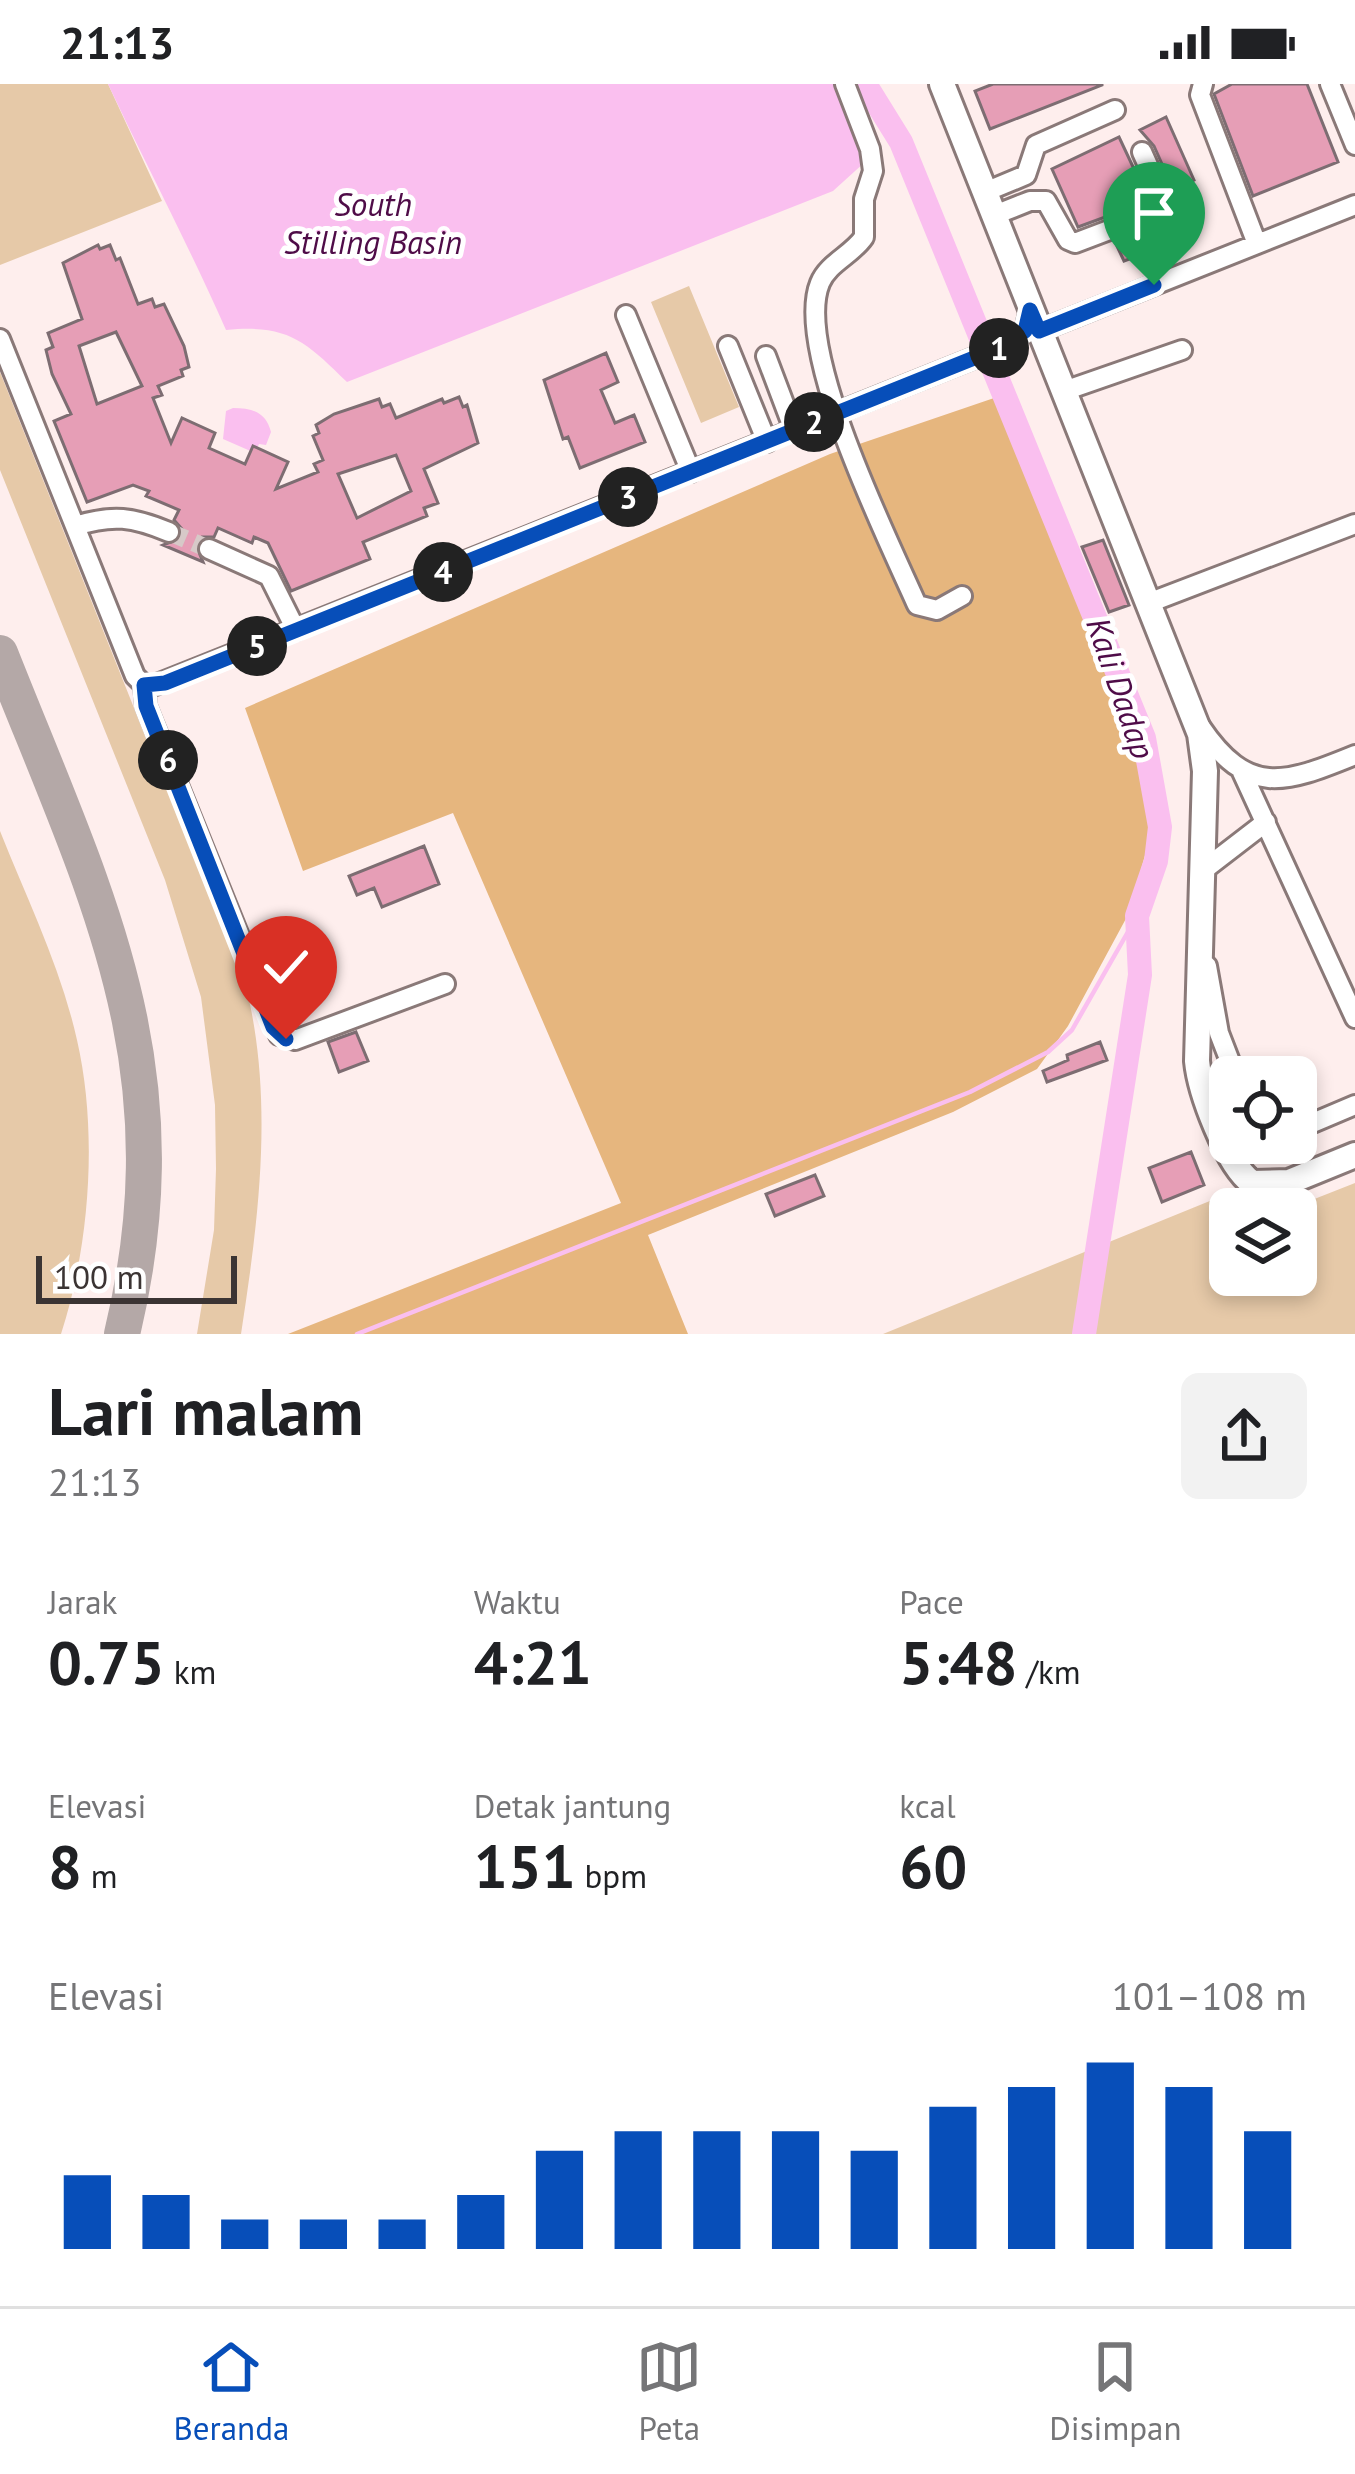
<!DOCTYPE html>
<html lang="id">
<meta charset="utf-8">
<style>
:root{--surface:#fff;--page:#f2f2f2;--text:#202124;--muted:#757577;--line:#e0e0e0;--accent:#074eb9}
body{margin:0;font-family:"PT Sans",sans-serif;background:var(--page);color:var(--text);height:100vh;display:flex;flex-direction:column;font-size:45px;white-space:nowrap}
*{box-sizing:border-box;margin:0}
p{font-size:39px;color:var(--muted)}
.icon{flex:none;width:66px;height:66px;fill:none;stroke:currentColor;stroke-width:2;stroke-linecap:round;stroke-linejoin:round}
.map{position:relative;height:1250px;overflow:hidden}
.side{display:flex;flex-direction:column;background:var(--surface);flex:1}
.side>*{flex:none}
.buttons{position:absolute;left:1209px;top:972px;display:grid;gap:24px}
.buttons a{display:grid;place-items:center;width:108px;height:108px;border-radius:18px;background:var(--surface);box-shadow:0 6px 18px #0003;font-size:60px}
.scale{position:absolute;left:36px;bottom:30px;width:201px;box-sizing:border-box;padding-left:12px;border:6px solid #3b3433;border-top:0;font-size:33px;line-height:42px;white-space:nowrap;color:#3b3433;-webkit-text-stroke:9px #fff;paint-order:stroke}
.pin{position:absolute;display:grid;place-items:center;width:102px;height:102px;color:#fff;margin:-123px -51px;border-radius:50% 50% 50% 0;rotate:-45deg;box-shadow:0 0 12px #0007}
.pin .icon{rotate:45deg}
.km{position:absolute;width:60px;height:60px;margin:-30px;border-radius:50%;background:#222;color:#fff;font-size:33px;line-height:60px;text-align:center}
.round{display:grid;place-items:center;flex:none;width:126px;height:126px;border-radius:18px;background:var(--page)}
.headline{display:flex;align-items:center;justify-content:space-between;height:204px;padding:0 48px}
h1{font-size:66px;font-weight:600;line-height:90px}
.metrics{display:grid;grid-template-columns:repeat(3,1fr);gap:18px;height:204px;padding:12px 48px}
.metrics div{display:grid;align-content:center}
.metrics b{font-size:60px;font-weight:600}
.metrics small{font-size:33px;font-weight:400}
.metrics p{font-size:33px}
.chart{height:336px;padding:24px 48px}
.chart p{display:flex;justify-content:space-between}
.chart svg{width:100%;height:216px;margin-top:12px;stroke:var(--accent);stroke-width:6}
.status{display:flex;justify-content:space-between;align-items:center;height:84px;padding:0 60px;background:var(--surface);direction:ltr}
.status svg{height:33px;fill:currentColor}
.tab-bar{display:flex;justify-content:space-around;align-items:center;height:168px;border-top:3px solid var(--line);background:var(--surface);font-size:33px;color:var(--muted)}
.tab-bar a{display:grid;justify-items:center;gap:6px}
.tab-bar .selected{color:var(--accent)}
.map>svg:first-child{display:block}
.green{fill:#e6c9a8}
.forest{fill:#e6b67e}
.water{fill:#fabfef}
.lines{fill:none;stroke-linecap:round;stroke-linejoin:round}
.stream{stroke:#fabfef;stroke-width:4.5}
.river{stroke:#fabfef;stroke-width:24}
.taxiway{stroke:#b4a8a7;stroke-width:36}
.building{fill:#e69eb6;stroke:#7d6d72;stroke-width:3;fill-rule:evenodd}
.minor-tunnel{stroke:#d7c9c8;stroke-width:18;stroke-dasharray:18 9;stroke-linecap:butt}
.minor-casing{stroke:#8a7978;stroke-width:24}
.major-casing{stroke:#8a7978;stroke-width:30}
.minor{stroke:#fff;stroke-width:18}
.major{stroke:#fff;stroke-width:24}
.route-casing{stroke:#fff;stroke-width:24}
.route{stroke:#074eb9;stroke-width:15}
.labels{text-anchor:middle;stroke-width:10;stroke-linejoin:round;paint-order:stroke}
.water-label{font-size:33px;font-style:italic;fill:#4f0c48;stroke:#fff}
</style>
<div class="status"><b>21:13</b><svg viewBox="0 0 49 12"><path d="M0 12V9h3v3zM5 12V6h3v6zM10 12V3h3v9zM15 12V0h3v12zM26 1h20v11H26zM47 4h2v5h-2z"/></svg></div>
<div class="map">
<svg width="1355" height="1250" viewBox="0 0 1355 1250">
<rect width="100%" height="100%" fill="#feeeed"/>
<path class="green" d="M 0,0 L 108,0 L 162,117 L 0,181 Z
M 689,202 L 739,323 L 701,339 L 651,218 Z
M 0,288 L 140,639 L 144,637 C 176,718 221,813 244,895 C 275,1011 259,1133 241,1250 L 197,1250 L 214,1146 L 216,1085 L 215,1021 L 201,913 L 165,796 L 0,386 Z
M 0,747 C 27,815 61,884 77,956 C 98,1047 90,1161 61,1250 L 0,1250 Z
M 1355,1099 L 1355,1250 L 883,1250 L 1227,1110 L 1233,1125 L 1230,1191 L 1296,1191 L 1296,1125 L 1289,1125 Z"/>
<path class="forest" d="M 997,313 L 1136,654 L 1152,746 L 1129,829 L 1068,942 L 1037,985 L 953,1028 L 648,1151 L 688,1250 L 288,1250 L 621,1119 L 453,729 L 303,787 L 245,624 L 830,370 Z"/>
<path class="water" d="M 108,0 L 839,0 L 865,78 L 833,107 L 347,298 C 305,257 288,240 226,246 C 189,162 147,83 108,0 Z
M 233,324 C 252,324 266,328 271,348 L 266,361 L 259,360 L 255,369 L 223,355 L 226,327 Z"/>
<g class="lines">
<path class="stream" d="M 357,1250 L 970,1008 L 1048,968 L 1072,946 L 1137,832"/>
<path class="river" d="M 865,0 L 901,58 L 1144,654 L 1160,743 L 1156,777 L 1137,832 L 1140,891 L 1084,1250"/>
<path class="taxiway" d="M 0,569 C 96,812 187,980 122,1250"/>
</g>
<path class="building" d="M 993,0 L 1102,0 L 1102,1 L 990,45 L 975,7 Z
M 1232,0 L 1307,0 L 1338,78 L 1253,112 L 1214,10 Z
M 1166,33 L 1194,96 L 1174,107 L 1154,62 L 1140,46 Z
M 1119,53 L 1149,117 L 1078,143 L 1052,85 Z
M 1176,128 L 1189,152 L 1124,177 L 1115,158 L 1167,139 Z
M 98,161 L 100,165 L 110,161 L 116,176 L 120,174 L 138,220 L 152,215 L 155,223 L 164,220 L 184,262 L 189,283 L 181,286 L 183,292 L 158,302 L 162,311 L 153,314 L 171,359 L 182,334 L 215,349 L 209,364 L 245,380 L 253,362 L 288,378 L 276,405 L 318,388 L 314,380 L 323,376 L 313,352 L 319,349 L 316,341 L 334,330 L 379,315 L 382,323 L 390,320 L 396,334 L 442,315 L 444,319 L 459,313 L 463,323 L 467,321 L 478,359 L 424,385 L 438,419 L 424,424 L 427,432 L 363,458 L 370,475 L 291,507 L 268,459 L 254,453 L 252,459 L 218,444 L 214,453 L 202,453 L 196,461 L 203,478 L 163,461 L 181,454 L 182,445 L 174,436 L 179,426 L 146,412 L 149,407 L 133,401 L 87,418 L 54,337 L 71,330 L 52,290 L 46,266 L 53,263 L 48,249 L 82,235 L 63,179 ZM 116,248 L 142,302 L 97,320 L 79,262 ZM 396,371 L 411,407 L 357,434 L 338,390 Z
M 606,269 L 618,298 L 601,306 L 615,339 L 634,331 L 645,358 L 580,384 L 568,353 L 563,355 L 544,296 Z
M 1103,456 L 1129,521 L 1109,528 L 1082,463 Z
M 424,762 L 439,800 L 382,823 L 374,804 L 357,811 L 349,792 Z
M 356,948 L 368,977 L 339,988 L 328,958 Z
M 1100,958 L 1107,976 L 1047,998 L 1043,987 L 1068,976 L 1067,971 Z
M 1191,1068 L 1204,1101 L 1162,1118 L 1149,1084 Z
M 815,1091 L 824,1112 L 775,1132 L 766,1110 Z"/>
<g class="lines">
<path class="minor-tunnel" d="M 169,448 L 209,465"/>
<g class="minor-casing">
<path id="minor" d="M 845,0 L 870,65 L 873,87 L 864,115 L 864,153 C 852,171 828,179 820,199 C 793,265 888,455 917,521 L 937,526 L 962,512
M 1203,0 L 1200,11 L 1257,160
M 1330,0 L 1355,61
M 985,108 L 1026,91 L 1036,61 L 1115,26
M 992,132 L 1030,117 L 1046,117 L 1068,156 L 1075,159 L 1162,126 L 1163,115 L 1142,68
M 626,231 L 691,388
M 1039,247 L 1355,121
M 0,255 L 135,592 L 144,601 L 155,601 L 999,264 L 1025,247 L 1030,225
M 728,262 L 767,358
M 766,272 L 794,346
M 1064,307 L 1182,266
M 75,442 C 113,430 133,433 169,448
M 209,465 L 269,492 L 296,546
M 1151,518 L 1355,440
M 144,601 L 146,622 L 279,951 L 295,956 L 445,900
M 1200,642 C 1248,713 1284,700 1355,671
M 1242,688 L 1355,934
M 1201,788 L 1266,738
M 1207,882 L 1219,949 L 1236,993
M 1296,1046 L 1355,1021"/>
</g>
<g class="major-casing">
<path id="major" d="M 942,0 L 1200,650 L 1205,687 L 1197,977 C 1200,1008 1227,1081 1252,1099 L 1289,1098 L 1355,1071"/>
</g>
<use href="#minor" class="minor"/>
<use href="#major" class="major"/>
</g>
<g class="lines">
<g class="route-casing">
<path id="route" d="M 286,955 L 273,943 L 146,622 L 144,601 L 165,599 L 999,264 L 1025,247 L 1030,226 L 1039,247 L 1154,201"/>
</g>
<use href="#route" class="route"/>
</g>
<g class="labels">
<g class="water-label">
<text x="373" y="132">South<tspan x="373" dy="38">Stilling Basin</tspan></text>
<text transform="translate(1121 604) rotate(71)" y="12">Kali Dadap</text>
</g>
</g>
</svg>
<div class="buttons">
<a><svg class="icon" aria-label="locate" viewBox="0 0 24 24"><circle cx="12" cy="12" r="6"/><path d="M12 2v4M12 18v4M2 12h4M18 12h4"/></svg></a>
<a><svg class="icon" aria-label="layers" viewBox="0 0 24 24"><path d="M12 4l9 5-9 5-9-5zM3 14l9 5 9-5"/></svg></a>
</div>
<div class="scale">100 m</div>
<div class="pin" style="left:1154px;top:201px;background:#1e9e55"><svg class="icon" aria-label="arrive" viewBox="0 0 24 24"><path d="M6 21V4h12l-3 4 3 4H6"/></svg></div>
<div class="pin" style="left:286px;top:955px;background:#d93025"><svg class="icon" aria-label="check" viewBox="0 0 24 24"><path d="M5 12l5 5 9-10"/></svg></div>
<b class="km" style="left:999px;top:264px">1</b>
<b class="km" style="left:814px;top:338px">2</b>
<b class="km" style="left:628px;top:413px">3</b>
<b class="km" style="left:443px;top:488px">4</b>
<b class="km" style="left:257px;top:562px">5</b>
<b class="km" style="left:168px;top:676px">6</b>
</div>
<section class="side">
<div class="headline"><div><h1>Lari malam</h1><p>21:13</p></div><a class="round"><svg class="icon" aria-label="share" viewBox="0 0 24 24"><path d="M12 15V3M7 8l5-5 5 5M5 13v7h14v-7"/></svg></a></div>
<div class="metrics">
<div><p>Jarak</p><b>0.75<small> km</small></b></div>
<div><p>Waktu</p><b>4:21</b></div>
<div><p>Pace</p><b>5:48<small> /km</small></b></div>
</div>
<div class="metrics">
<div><p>Elevasi</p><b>8<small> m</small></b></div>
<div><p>Detak jantung</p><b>151<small> bpm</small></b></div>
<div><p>kcal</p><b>60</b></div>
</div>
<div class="chart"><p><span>Elevasi</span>101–108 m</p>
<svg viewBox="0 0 160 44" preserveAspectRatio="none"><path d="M5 44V29M15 44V33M25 44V38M35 44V38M45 44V38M55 44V33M65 44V24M75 44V20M85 44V20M95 44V20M105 44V24M115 44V15M125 44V11M135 44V6M145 44V11M155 44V20"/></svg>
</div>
</section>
<nav class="tab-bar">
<a class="selected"><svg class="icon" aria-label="home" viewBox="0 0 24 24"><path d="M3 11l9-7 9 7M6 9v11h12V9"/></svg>Beranda</a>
<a><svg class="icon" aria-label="map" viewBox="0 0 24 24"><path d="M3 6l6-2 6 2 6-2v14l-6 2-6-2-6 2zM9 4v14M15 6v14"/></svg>Peta</a>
<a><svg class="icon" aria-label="saved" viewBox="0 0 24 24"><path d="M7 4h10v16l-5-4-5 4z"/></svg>Disimpan</a>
</nav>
